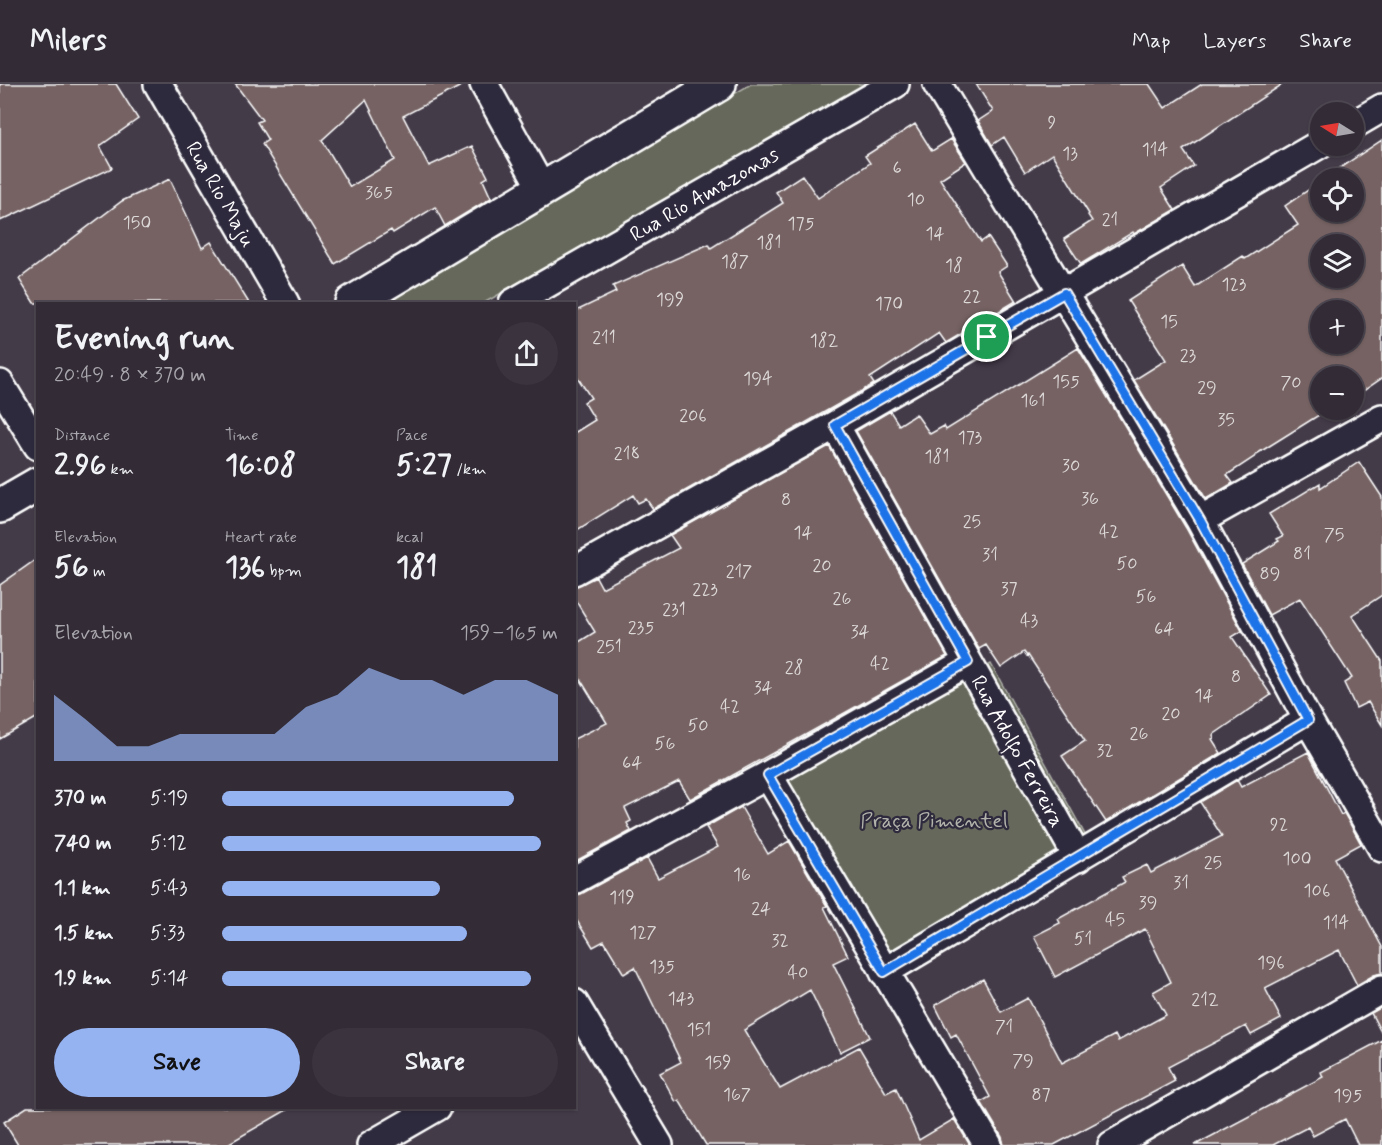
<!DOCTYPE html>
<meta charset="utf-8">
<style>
:root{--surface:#332c37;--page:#3b343f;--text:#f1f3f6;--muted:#a9a7ad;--line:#4e4852;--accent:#95b2f1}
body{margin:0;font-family:Mynerve,sans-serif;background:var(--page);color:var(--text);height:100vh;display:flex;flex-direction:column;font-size:22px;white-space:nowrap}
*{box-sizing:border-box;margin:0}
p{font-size:20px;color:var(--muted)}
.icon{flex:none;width:33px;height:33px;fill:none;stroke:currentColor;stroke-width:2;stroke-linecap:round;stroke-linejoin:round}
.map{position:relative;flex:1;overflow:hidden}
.sheet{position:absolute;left:36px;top:218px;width:540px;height:807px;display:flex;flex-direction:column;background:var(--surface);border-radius:0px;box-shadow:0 2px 4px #0004,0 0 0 2px var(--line)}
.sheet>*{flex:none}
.needle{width:39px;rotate:281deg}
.controls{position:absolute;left:1310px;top:18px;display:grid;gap:12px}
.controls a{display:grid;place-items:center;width:54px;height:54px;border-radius:50%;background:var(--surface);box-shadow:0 2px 4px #0004,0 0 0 2px var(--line);font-size:30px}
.pin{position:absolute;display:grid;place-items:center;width:51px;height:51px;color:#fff;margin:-26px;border:3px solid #fff;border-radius:50%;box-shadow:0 2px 6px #0007}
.round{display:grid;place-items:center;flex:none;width:63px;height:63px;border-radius:32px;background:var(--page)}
.summary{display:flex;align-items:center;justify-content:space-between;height:102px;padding:0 18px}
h1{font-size:33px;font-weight:700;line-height:45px}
.figures{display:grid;grid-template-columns:repeat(3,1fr);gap:9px;height:102px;padding:6px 18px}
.figures div{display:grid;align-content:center}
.figures b{font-size:30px;font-weight:700}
.figures small{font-size:16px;font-weight:400}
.figures p{font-size:16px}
.chart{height:168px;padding:12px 18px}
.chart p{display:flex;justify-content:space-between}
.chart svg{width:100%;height:108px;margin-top:6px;fill:var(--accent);opacity:.7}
.action{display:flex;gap:12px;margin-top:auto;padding:12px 18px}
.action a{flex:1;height:69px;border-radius:36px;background:var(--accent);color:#111;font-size:24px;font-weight:700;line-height:69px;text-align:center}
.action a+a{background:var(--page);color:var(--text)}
ul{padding:0 18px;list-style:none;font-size:20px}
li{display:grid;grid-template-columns:96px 72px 1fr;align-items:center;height:45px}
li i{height:15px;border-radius:8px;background:var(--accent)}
header{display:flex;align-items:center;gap:36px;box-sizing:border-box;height:84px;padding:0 30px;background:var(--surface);border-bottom:2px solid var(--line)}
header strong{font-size:28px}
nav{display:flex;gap:33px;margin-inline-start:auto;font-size:21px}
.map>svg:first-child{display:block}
.green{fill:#65685a;stroke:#b2b4ac;stroke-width:1.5}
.building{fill:#766264;stroke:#fff;stroke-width:1.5;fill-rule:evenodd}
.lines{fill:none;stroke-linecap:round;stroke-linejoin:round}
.minor-casing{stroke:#fff;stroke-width:32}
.tertiary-casing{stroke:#fff;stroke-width:38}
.minor{stroke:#2f2a3d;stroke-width:27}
.tertiary{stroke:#2f2a3d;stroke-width:33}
.route-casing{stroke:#fff;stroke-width:12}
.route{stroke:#1a73e8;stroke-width:8}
.labels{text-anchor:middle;stroke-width:4.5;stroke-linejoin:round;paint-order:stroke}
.number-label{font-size:18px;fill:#ddd8d8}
.street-label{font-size:21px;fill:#fff;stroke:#2f2a3d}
.park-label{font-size:21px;fill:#b2b4ac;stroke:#2f2a3d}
</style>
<header>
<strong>Milers</strong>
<nav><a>Map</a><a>Layers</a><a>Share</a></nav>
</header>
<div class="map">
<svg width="1382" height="1061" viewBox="0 0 1382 1061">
<rect width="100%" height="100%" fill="#443b49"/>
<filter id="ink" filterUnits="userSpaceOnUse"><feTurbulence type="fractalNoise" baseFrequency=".0167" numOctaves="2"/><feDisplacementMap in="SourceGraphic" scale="12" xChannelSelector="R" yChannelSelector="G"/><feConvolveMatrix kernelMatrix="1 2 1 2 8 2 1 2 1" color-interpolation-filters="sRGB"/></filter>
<g filter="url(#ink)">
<path class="green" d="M 751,0 L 865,0 L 484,219 L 379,219 Z
M 991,580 L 1094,767 L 894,888 L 783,694 Z"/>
<path class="building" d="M 0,0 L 116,0 L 138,35 L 100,62 L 112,84 L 0,137 Z
M 235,0 L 465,0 L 403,32 L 429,82 L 472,62 L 488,93 L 483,96 L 491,114 L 445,142 L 435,123 L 393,149 L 391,146 L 335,180 L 262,60 L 268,56 L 257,38 L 262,36 ZM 366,16 L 395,76 L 350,103 L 322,56 Z
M 976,0 L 1149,0 L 1165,24 L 1202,0 L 1283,0 L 1183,66 L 1194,82 L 1161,104 L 1175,126 L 1134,150 L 1133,148 L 1081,180 L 1064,155 L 1092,137 L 1088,131 L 1089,130 L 1052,70 L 1025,88 L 1004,53 L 992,61 L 978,37 L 993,27 Z
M 915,40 L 932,67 L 951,55 L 966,78 L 940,95 L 981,158 L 988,153 L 1007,182 L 998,188 L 1016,217 L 946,259 L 939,249 L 870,294 L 874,300 L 653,425 L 646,415 L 638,419 L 633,411 L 574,448 L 574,349 L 595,336 L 584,318 L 591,314 L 574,288 L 574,228 L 616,208 L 613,202 L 709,160 L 711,164 L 783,119 L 776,108 L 802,91 L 818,114 L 870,79 L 865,72 Z
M 1382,56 L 1382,294 L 1353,314 L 1353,292 L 1320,292 L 1320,326 L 1327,326 L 1255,371 L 1256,372 L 1227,391 L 1233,399 L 1206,415 L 1134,296 L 1166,276 L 1128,217 L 1182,182 L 1195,203 L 1243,172 L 1245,175 L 1298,141 L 1285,122 L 1320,98 L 1320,128 L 1353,128 L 1353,94 L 1325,94 ZM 1320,160 L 1353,160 L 1353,194 L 1320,194 ZM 1320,226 L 1353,226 L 1353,260 L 1320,260 Z
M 170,95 L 202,164 L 211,158 L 249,219 L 34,219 L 19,195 L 122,117 Z
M 1078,264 L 1186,444 L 1242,547 L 1232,553 L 1271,611 L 1213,651 L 1214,654 L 1212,655 L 1221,669 L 1106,738 L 1062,672 L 1085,657 L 1028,571 L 1027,572 L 1024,568 L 1001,584 L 986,561 L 979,565 L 856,347 L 890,327 L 899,341 L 916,330 L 930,350 L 944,342 L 946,346 Z
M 829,362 L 947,572 L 690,715 L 679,697 L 625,724 L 631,737 L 627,739 L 631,747 L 574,778 L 574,655 L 607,639 L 574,585 L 574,561 L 595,548 L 574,514 L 574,503 L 596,493 L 602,504 L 679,464 L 670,451 Z
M 1359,378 L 1382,413 L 1382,511 L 1352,531 L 1382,577 L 1382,641 L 1368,618 L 1356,624 L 1344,599 L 1352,594 L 1300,514 L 1269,531 L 1242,480 L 1279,457 L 1277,455 L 1283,452 L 1269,430 L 1320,399 L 1320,404 Z
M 38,474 L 38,633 L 0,655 L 0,501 Z
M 1308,668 L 1341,731 L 1344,729 L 1361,760 L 1335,774 L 1382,863 L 1382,889 L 1374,891 L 1357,901 L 1339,866 L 1265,904 L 1281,935 L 1251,951 L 1246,942 L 1168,983 L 1175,997 L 1054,1061 L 1004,1061 L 1002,1053 L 981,1018 L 990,1013 L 956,950 L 951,953 L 935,921 L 983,895 L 1001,928 L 1028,914 L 1062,979 L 1115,951 L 1118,957 L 1166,931 L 1153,908 L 1171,898 L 1145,845 L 1055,893 L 1034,852 L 1060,839 L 1058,835 L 1125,798 L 1122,793 L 1147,781 L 1151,789 L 1222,752 L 1200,718 L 1237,696 L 1241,703 Z
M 741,723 L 768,770 L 789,757 L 827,822 L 824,823 L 848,872 L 833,879 L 870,953 L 840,968 L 810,906 L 744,946 L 780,1005 L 859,963 L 886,1009 L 896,1004 L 919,1056 L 954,1035 L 970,1061 L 706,1061 L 679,1016 L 676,1018 L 660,989 L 681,978 L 635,883 L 624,890 L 604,857 L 593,863 L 574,832 L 574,812 L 581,810 L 647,774 L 658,794 L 718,763 L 706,743 Z
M 1382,923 L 1382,950 L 1371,929 Z
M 1382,956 L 1382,1061 L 1358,1061 L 1345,1035 L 1313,1052 L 1308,1043 L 1273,1061 L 1195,1061 L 1323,993 L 1321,988 Z
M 27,1023 L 292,1023 L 226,1061 L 18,1061 L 4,1038 Z"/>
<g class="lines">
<g class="minor-casing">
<path id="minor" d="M 158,0 L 285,219
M 484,0 L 542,105
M 937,0 L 1200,436 L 1308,636 L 1382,764
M 1353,41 L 1382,24
M 513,219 L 895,0
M 0,300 L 38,362
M 835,341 L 1078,774
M 1200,436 L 1382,334
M 574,487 L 835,341 L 1320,60
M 768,691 L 988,1061
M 574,796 L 768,691 L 968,578
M 884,888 L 1308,636
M 574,919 L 659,1061
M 371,1061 L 437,1023
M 1112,1061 L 1382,905"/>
</g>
<g class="tertiary-casing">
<path id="tertiary" d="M 352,219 L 719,0
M 0,422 L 38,400"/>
</g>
<use href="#minor" class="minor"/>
<use href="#tertiary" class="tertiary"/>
</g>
</g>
<g class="lines" filter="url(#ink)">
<g class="route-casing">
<path id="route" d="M 1064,209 L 1200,436 L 1308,636 L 884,888 L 768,691 L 968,578 L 835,341 Z"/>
</g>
<use href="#route" class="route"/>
</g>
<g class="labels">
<g class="number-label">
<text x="1052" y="44">9</text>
<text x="1155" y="71">114</text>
<text x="1070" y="75">13</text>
<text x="897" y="89">6</text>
<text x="379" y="114">365</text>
<text x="916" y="121">10</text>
<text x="1110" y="141">21</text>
<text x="137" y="144">150</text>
<text x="801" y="145">175</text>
<text x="935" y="155">14</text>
<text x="769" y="164">181</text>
<text x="735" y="183">187</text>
<text x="954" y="187">18</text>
<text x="1234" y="206">123</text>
<text x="972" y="218">22</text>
<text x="670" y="221">199</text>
<text x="889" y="225">170</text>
<text x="1169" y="243">15</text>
<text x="604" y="259">211</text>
<text x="824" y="262">182</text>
<text x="1188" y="277">23</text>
<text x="758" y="300">194</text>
<text x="1066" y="303">155</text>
<text x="1291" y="304">70</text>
<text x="1207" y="309">29</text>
<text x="1033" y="322">161</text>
<text x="693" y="337">206</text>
<text x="1226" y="341">35</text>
<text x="970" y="359">173</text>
<text x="627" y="375">218</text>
<text x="937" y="378">181</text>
<text x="1071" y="387">30</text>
<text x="1090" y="420">36</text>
<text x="786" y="421">8</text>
<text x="972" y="443">25</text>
<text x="1109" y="453">42</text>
<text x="803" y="454">14</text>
<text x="1334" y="456">75</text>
<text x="1302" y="475">81</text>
<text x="990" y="476">31</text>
<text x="1127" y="485">50</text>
<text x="822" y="487">20</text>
<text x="739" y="493">217</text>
<text x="1270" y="495">89</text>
<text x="1009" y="510">37</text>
<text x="705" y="511">223</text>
<text x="1146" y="518">56</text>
<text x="842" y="520">26</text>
<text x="674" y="531">231</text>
<text x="1029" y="542">43</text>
<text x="641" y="549">235</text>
<text x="1164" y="550">64</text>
<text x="860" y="553">34</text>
<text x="609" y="568">251</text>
<text x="880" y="585">42</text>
<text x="794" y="589">28</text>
<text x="1236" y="598">8</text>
<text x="763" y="609">34</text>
<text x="1204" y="617">14</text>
<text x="730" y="628">42</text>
<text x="1171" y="635">20</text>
<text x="698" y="647">50</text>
<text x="1139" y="655">26</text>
<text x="665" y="665">56</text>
<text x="1105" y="672">32</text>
<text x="632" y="684">64</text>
<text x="1279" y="746">92</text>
<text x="1297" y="780">100</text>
<text x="1213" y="784">25</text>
<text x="742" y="796">16</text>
<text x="1181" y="804">31</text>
<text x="1317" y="812">106</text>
<text x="622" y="819">119</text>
<text x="1148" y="824">39</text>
<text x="761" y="830">24</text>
<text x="1115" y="841">45</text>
<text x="1336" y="844">114</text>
<text x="643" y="854">127</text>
<text x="1083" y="860">51</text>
<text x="780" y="862">32</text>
<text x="1271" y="884">196</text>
<text x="662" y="888">135</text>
<text x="798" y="894">40</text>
<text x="681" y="920">143</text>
<text x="1205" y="921">212</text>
<text x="1004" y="948">71</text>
<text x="699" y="951">151</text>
<text x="1023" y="982">79</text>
<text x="718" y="984">159</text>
<text x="737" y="1016">167</text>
<text x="1041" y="1016">87</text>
<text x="1348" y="1017">195</text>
</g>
<g class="street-label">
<text transform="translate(221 110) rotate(60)" y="7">Rua Rio Maju</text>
<text transform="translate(704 110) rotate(-30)" y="7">Rua Rio Amazonas</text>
<text transform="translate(1018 667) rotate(61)" y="7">Rua Adolfo Ferreira</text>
</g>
<g class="park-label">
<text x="934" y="743">Praça Pimentel</text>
</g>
</g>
</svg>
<div class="controls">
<a><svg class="needle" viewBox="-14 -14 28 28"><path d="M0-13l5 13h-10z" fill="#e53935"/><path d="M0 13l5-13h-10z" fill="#a9a7ad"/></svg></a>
<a><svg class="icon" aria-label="locate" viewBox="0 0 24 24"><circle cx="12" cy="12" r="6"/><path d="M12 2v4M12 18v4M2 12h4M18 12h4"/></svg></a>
<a><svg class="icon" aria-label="layers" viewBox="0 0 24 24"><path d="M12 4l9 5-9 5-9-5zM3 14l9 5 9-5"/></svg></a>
<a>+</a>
<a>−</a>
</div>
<div class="pin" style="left:987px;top:253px;background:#1e9e55"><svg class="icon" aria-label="arrive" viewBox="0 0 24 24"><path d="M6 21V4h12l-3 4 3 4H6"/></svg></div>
<section class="sheet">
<div class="summary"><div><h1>Evening run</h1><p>20:49 · 8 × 370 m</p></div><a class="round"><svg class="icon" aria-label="share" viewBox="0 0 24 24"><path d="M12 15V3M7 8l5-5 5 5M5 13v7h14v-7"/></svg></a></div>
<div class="figures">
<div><p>Distance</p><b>2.96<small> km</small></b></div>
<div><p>Time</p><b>16:08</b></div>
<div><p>Pace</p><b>5:27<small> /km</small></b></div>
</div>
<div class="figures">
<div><p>Elevation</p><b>56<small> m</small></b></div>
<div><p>Heart rate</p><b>136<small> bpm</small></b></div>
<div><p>kcal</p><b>181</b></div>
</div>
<div class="chart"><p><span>Elevation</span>159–165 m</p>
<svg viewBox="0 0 160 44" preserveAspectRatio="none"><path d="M0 44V17L10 27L20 38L30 38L40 33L50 33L60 33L70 33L80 22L90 17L100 6L110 11L120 11L130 17L140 11L150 11L160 17V44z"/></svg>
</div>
<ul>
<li><b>370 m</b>5:19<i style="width:87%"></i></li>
<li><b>740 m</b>5:12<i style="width:95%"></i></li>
<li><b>1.1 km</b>5:43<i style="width:65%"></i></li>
<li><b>1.5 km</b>5:33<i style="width:73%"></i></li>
<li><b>1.9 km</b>5:14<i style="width:92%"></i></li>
</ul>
<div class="action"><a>Save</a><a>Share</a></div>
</section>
</div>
